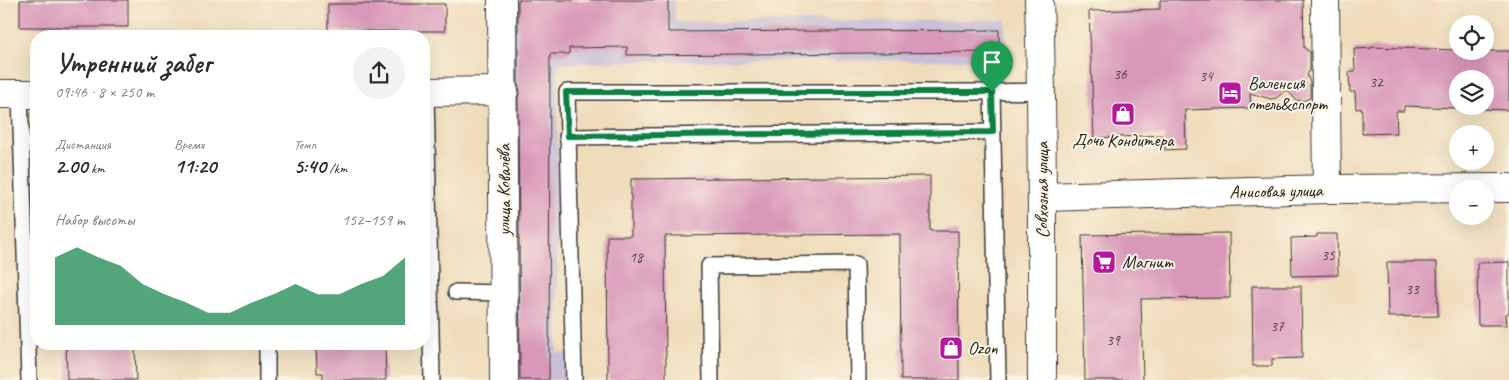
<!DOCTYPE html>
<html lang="ru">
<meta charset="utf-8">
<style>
:root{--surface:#fff;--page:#f2f2f3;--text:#2b2b33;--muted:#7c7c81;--accent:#0b8043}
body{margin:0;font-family:Caveat,sans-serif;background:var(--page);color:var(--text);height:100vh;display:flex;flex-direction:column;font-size:19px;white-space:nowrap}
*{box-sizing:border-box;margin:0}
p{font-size:16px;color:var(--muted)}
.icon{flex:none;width:28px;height:28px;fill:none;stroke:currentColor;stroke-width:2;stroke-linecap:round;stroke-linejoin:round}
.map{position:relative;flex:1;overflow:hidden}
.details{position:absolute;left:30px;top:30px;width:400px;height:320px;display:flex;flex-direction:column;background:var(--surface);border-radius:20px;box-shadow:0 5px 20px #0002}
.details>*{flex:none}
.tools{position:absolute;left:1449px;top:15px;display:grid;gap:10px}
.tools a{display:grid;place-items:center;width:45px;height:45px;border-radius:50%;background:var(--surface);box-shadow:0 5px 20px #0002;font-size:25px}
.pin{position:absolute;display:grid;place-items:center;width:42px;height:42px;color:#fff;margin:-51px -21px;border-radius:50% 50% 50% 0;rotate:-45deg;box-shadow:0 0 5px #0007}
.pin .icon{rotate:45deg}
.round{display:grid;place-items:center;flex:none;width:52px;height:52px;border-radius:26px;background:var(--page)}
.summary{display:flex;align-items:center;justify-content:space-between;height:85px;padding:0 25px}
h1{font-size:28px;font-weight:800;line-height:38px}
.figures{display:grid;grid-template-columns:repeat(3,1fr);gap:8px;height:85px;padding:5px 25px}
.figures div{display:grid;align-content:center}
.figures b{font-size:21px;font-weight:800}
.figures small{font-size:14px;font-weight:400}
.figures p{font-size:14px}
.chart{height:140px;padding:10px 25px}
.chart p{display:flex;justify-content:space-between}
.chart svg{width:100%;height:90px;margin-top:5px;fill:var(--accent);opacity:.7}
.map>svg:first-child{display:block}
.industrial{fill:#c9bfd7}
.building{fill:#d998b9;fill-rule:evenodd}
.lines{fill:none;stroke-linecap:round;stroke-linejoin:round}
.lane-casing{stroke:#3c3934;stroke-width:18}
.street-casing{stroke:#3c3934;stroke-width:30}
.lane{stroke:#fff;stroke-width:15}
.street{stroke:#fff;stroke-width:28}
.route-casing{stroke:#fff;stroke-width:10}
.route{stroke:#0b8043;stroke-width:6}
.labels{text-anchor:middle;stroke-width:4;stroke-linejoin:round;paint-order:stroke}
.number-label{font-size:15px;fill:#4b3b43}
.poi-label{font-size:18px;fill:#1c1c1c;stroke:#fcf5e5;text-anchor:start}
.street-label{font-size:18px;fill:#1c1c1c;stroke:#fcf5e5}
</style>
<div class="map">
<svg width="1509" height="380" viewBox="0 0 1509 380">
<rect width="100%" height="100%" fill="#fcf5e5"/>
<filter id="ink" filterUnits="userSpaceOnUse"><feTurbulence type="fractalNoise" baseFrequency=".02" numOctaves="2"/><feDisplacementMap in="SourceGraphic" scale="10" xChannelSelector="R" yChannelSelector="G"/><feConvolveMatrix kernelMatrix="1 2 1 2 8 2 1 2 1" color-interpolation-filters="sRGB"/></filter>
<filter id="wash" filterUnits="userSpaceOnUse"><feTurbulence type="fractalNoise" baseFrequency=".0096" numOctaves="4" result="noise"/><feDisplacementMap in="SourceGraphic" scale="20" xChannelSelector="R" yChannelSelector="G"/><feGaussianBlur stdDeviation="1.12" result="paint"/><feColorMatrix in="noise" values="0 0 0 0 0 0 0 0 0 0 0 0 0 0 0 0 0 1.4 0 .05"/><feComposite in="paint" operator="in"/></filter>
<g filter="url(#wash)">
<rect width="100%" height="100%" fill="#efdcba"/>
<path class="industrial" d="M 502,0 L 674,0 L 675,22 L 1005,20 L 1006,60 L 623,61 L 558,64 L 557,353 L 569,353 L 570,380 L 504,380 Z"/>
<g id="blocks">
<path class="building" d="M 20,0 L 128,0 L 128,27 L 20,27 Z
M 518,0 L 668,0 L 668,32 L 999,30 L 999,52 L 627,55 L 627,47 L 569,48 L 569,54 L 550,54 L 549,380 L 520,380 L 518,97 L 520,91 L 518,85 Z
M 1160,0 L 1303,0 L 1304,48 L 1310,52 L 1310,70 L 1307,75 L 1310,82 L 1310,98 L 1302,101 L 1296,100 L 1287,90 L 1276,98 L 1271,99 L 1250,93 L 1251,108 L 1185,110 L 1186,149 L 1165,150 L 1164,135 L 1094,138 L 1089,11 L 1160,9 Z
M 328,4 L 445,4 L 445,31 L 328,31 Z
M 1372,47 L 1458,50 L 1458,51 L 1509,51 L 1509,110 L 1404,106 L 1404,111 L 1396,111 L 1397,133 L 1362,134 L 1362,108 L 1356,109 L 1355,92 L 1350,92 L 1349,72 L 1355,72 L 1354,49 L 1372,48 ZM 1458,79 L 1485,79 L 1485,106 L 1458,106 Z
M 930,176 L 930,231 L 958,231 L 959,380 L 901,380 L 900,234 L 665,236 L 666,380 L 608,380 L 607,236 L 631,236 L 631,179 Z
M 1229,233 L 1230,298 L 1141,299 L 1143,380 L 1085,380 L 1082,235 Z
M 1317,234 L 1337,234 L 1338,275 L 1292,276 L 1291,238 L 1317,237 Z
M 1387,262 L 1437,262 L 1438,316 L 1388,317 Z
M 1509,262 L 1509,313 L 1506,314 L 1507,325 L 1478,325 L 1477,263 Z
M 1252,286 L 1301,286 L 1302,358 L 1272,359 L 1272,366 L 1253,366 Z
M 66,344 L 135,344 L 136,380 L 67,380 Z
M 316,344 L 385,344 L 386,380 L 323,380 L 323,373 L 317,373 Z"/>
</g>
</g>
<g filter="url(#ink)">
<use href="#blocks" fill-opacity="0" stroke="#3c3934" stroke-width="1"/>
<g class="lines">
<g class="lane-casing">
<path id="lane" d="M 426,92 L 432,380
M 992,92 L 1041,91
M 20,94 L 29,380
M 567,137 L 993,132
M 456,292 L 504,293
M 267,344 L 267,380
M 574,380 L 567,92 L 992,92 L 998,380
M 711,380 L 709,266 L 856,264 L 858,380"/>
</g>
<g class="street-casing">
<path id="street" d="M 502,0 L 504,380
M 1039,0 C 1043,127 1042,253 1042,380
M 1325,0 L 1327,189
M 424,92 L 504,91
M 0,94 L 36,94
M 1042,197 L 1327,189 L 1509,188"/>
</g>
<use href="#lane" class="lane"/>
<use href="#street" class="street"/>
</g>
</g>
<g class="lines" filter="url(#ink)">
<g class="route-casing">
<path id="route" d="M 566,92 L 992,92 L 993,132 L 568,136 Z"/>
</g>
<use href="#route" class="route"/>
</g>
<defs>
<g id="hotel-square" transform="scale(1.25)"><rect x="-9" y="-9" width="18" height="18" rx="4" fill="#b5179e" stroke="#fcf5e5"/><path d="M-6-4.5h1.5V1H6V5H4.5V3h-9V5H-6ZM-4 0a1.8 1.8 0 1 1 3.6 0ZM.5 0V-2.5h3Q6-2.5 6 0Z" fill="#fff"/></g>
<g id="shop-square" transform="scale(1.25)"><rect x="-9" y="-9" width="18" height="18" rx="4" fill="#b5179e" stroke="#fcf5e5"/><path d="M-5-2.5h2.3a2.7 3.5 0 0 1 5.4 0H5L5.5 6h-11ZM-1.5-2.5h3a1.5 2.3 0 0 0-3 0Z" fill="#fff"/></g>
<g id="supermarket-square" transform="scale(1.25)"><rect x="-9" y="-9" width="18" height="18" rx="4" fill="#b5179e" stroke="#fcf5e5"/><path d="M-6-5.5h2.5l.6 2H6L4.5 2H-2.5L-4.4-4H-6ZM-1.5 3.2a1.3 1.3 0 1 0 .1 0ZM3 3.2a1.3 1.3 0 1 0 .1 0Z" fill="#fff"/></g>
</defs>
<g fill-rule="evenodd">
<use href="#hotel-square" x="1230" y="93"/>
<use href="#shop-square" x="1123" y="114"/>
<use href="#supermarket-square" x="1104" y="262"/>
<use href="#shop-square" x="951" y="348"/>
</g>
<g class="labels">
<g class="number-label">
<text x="1120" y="79">36</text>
<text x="1206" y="81">34</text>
<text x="1376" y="87">32</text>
<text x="1328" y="260">35</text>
<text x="636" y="262">18</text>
<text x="1412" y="294">33</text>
<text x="1277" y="331">37</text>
<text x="1113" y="345">39</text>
</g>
<g class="poi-label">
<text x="1248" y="89">Валенсия<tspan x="1248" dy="21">отель&amp;спорт</tspan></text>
<text x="1123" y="146" text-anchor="middle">Дочь Кондитера</text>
<text x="1122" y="268">Магнит</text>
<text x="968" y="354">Ozon</text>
</g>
<g class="street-label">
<text transform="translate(504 190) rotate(-90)" y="6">улица Ковалёва</text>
<text transform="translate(1042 190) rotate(-90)" y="6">Совхозная улица</text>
<text transform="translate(1276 191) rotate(-1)" y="6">Анисовая улица</text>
</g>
</g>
</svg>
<div class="tools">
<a><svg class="icon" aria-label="locate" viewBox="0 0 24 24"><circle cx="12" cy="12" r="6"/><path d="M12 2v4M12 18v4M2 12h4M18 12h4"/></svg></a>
<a><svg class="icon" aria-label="layers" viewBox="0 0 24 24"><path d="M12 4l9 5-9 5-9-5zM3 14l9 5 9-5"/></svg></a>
<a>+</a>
<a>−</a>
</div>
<div class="pin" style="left:992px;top:92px;background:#1e9e55"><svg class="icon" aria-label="arrive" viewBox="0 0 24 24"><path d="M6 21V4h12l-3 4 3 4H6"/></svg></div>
<section class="details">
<div class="summary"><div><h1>Утренний забег</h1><p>09:46 · 8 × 250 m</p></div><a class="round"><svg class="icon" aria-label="share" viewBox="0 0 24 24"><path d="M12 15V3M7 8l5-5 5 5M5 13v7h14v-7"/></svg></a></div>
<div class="figures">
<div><p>Дистанция</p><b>2.00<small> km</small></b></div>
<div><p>Время</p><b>11:20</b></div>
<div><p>Темп</p><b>5:40<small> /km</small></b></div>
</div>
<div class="chart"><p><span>Набор высоты</span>152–159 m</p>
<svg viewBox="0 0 160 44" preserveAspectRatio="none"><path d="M0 44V11L10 6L20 11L30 15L40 24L50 29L60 33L70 38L80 38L90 33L100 29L110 24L120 29L130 29L140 24L150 20L160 11V44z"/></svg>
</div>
</section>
</div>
